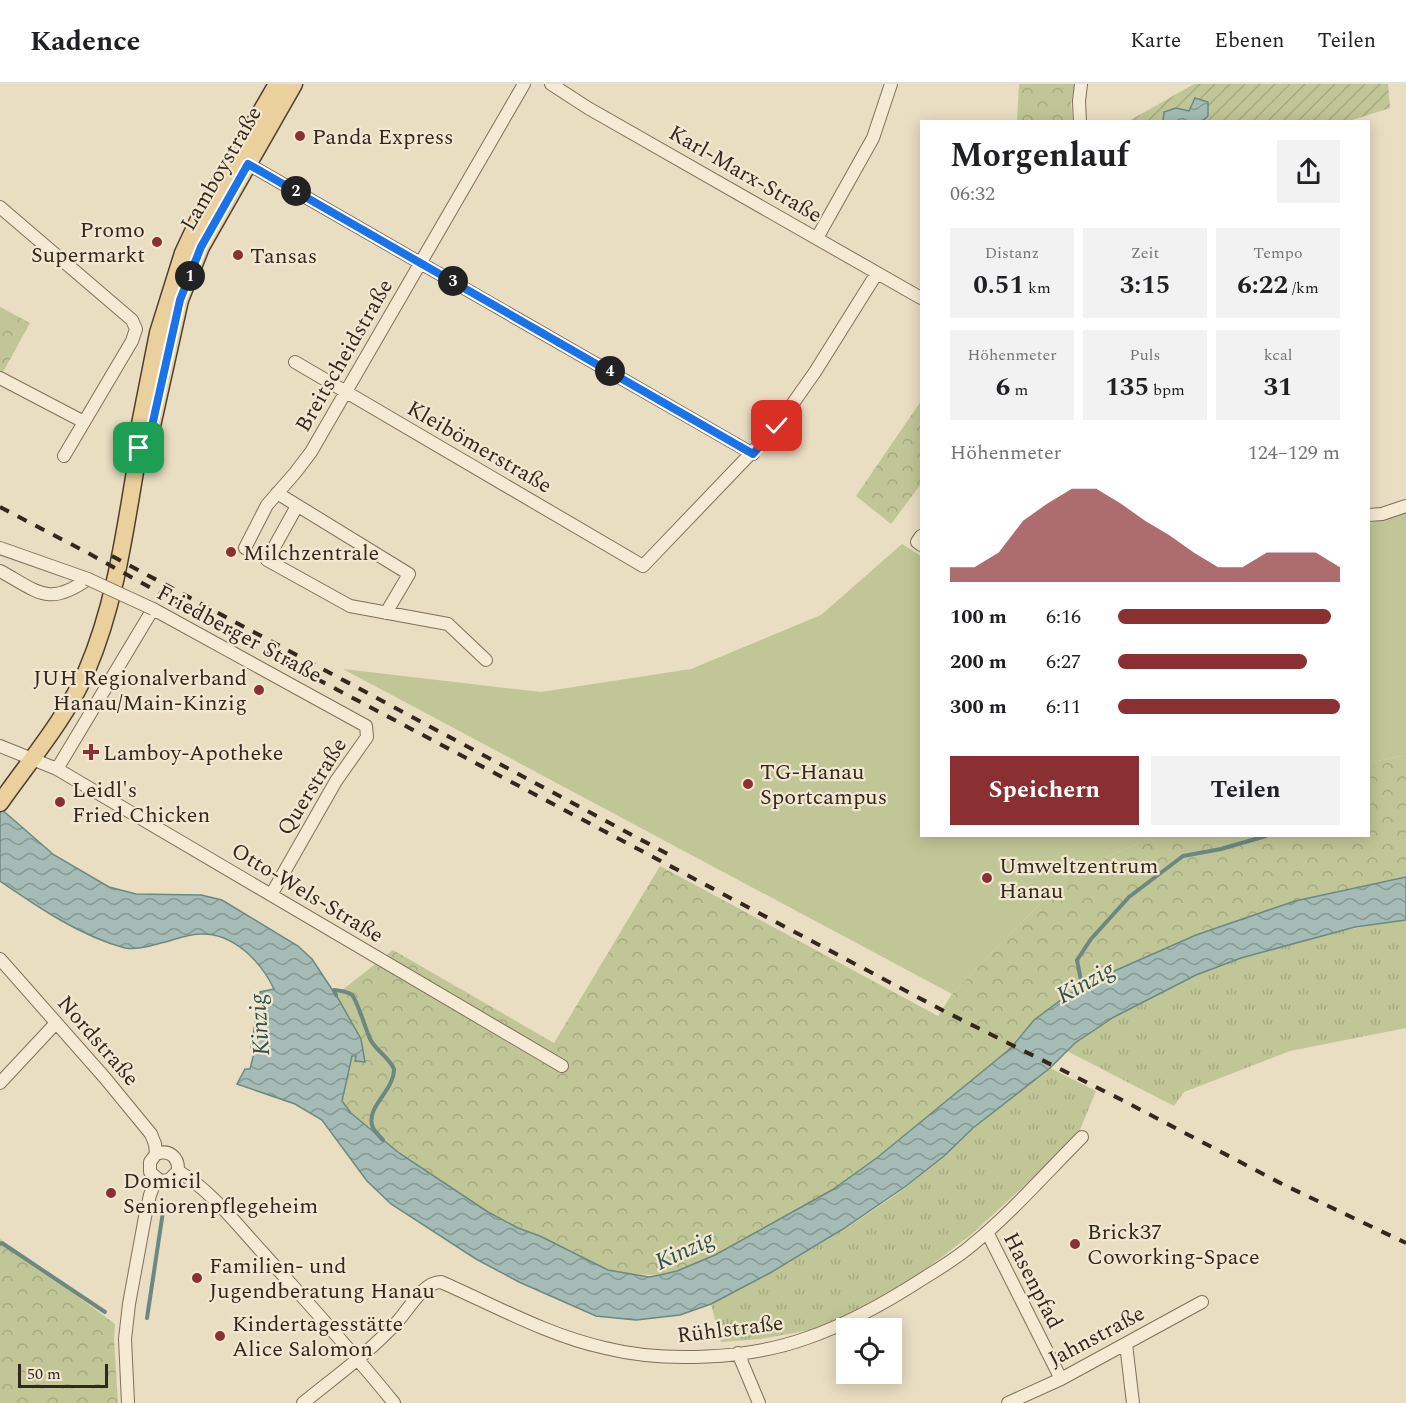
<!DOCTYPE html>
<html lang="de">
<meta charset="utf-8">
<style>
:root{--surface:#fff;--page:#f2f2f2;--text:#202124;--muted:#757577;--line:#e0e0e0;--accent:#8b3032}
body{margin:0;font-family:Spectral,serif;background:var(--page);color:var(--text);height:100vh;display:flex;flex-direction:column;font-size:22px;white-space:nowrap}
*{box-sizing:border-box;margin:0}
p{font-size:20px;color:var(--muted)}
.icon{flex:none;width:33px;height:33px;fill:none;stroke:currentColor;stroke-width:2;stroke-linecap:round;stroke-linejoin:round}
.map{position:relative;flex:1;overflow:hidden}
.panel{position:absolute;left:920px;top:36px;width:450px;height:717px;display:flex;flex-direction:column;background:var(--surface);border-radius:0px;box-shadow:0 3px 15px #0003}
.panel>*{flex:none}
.tools{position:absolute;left:836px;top:1234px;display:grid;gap:12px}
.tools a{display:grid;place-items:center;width:66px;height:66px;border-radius:0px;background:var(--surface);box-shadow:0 3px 15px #0003;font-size:30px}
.scale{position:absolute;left:18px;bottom:15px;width:90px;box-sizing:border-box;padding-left:6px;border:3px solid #33271e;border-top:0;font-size:16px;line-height:21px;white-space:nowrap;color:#33271e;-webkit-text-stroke:4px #f2e8d1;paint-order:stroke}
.pin{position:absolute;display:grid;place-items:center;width:51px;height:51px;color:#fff;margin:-26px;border-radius:12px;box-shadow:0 3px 9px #0006}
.km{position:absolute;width:30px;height:30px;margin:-15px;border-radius:50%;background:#222;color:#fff;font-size:16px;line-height:30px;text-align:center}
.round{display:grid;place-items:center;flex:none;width:63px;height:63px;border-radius:0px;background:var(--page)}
.overview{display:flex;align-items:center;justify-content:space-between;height:102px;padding:0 30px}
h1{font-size:33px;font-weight:700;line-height:45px}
.metrics{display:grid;grid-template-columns:repeat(3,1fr);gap:9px;height:102px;padding:6px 30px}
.metrics div{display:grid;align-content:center;border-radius:0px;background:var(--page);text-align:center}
.metrics b{font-size:26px;font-weight:700}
.metrics small{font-size:16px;font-weight:400}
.metrics p{font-size:16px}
.chart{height:168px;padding:12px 30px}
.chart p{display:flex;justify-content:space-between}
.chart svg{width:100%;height:108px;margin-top:6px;fill:var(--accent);opacity:.7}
.button{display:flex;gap:12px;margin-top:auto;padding:12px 30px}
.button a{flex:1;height:69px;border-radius:0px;background:var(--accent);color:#fff;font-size:24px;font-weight:700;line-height:69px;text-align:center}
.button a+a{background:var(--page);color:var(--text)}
ul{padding:0 30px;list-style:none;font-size:20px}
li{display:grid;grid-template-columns:96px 72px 1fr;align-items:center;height:45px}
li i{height:15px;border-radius:8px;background:var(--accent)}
header{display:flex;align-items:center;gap:36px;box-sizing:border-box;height:84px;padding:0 30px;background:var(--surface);border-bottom:2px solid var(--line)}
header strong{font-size:28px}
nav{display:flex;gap:33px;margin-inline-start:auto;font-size:21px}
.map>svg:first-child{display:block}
.grass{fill:url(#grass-tufts)}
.forest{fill:url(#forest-crowns)}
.garden{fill:url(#garden-furrows)}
.pitch{fill:#c1c697}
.water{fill:url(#water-waves);stroke:#6c8981;stroke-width:1.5}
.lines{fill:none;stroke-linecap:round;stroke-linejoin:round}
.stream{stroke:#6c8981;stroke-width:4}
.minor-casing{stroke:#816f5b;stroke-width:14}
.major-casing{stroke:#4f3e2f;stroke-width:19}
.minor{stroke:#f5ebd4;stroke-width:12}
.major{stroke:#ead09c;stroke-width:16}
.rail{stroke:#33271e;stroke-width:4;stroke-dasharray:10 10;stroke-linecap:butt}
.minor-bridge-casing{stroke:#816f5b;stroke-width:14;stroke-linecap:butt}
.minor-bridge{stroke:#f5ebd4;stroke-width:12}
.route-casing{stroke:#fff;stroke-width:12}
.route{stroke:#1a73e8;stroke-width:8}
.poi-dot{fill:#8b3032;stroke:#f2e8d1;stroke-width:2}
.labels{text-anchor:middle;stroke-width:4.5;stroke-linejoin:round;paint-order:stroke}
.poi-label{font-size:22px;fill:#33271e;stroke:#f2e8d1;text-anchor:start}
.street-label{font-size:22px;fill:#33271e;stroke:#f2e8d1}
.water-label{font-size:24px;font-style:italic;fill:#2e514e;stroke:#f2e8d1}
</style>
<header>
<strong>Kadence</strong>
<nav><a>Karte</a><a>Ebenen</a><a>Teilen</a></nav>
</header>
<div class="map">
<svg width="1406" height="1319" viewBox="0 0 1406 1319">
<defs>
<pattern id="grass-tufts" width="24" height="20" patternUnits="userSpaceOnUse" patternTransform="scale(1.5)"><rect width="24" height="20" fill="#c1c697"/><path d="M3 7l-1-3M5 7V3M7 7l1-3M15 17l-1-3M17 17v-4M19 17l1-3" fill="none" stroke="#a6aa82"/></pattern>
<pattern id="forest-crowns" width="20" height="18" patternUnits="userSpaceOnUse" patternTransform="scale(1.5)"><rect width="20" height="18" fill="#c1c697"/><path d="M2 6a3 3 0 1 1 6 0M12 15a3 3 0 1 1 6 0" fill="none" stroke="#a6aa82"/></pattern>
<pattern id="garden-furrows" width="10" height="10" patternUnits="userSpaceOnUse" patternTransform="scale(1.5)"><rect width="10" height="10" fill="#c1c697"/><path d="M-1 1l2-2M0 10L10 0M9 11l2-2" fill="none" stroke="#a6aa82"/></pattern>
<pattern id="water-waves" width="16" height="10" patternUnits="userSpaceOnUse" patternTransform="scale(1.5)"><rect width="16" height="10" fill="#a4bcb5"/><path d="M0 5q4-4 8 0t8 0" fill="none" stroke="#869993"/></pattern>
</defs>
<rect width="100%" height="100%" fill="#e9ddc2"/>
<path class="grass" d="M 1406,836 L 1406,944 L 1290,967 L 1184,1008 L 1174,1022 L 1067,967 C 1087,947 1115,933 1140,920 C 1159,910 1178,899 1197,891 C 1263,864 1336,845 1406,836 Z
M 1050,984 L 1096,1007 L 1077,1053 L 972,1150 L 914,1194 L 854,1229 L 810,1246 L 760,1255 L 721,1258 L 711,1220 C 778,1185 846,1148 906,1103 C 930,1084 951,1062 975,1043 C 999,1023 1025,1004 1050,984 Z"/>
<path class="forest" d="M 1019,0 L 1075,0 L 1071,20 L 1073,37 L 1017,38 Z
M 0,223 L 30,239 L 2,290 L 0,288 Z
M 921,317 L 921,400 L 891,440 L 856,412 Z
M 1406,671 L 1406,793 L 1295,817 L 1195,851 L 1103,892 L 1069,911 L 1034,936 L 1011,964 L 878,1073 L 832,1106 L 715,1171 L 677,1187 L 660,1191 L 625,1190 L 608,1186 L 561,1162 L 518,1144 L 488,1128 L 399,1069 L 351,1028 L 342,1017 L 352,971 L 356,972 L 365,978 L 336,911 L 393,866 L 554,959 L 660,782 L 938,932 L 952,910 L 1069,790 L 1154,752 L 1368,752 L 1368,679 Z
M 0,1155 L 115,1240 L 114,1256 L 118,1319 L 0,1319 Z"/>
<path class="garden" d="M 1194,0 L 1388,0 L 1390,24 L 1349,37 L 1127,38 Z"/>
<path class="pitch" d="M 1406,425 L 1406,671 L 1368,679 L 1368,440 Z
M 902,460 L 921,472 L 921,752 L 1154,752 L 1069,790 L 952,910 L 343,585 L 541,608 L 691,585 L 821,531 Z"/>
<path class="water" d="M 1195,14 L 1208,18 L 1208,32 L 1203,37 L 1163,37 L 1164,28 L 1176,24 L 1189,27 Z
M 0,724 L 54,771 L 109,803 L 136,810 L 201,811 L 222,816 L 298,862 L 312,875 L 339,916 L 361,955 L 365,978 L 355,977 L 356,972 L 352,972 L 342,1017 L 351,1029 L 399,1069 L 488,1128 L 518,1144 L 540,1152 L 608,1186 L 649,1193 L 660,1191 L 677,1187 L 715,1171 L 832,1106 L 878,1073 L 1011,964 L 1034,936 L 1069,910 L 1103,892 L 1196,851 L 1295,817 L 1406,793 L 1406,836 L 1355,843 L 1241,874 L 1196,891 L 1114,933 L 1075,959 L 1050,984 L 973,1044 L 944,1072 L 906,1102 L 843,1145 L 770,1189 L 711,1220 L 680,1231 L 636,1236 L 596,1232 L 519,1198 L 476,1175 L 391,1120 L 367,1097 L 322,1036 L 295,1020 L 237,1000 L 245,985 L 250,985 L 255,965 L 251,964 L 260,908 L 274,905 C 261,878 234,849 201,850 C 188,850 174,856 161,859 C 150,862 137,866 125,864 C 80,852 38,823 0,797 Z"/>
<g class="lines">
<path class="stream" d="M 1083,907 L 1077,876 L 1091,855 L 1129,813 L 1183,772 L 1221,765 L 1266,752
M 336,911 L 334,906 C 340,907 347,907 352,911 C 357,916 366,946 370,955 C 376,967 389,973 394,985 C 394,1007 367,1022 372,1041 C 373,1046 379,1052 383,1056
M 0,1160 L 2,1159 L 105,1228
M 147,1234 L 164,1121"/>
<g class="minor-casing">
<path id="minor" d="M 551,0 L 588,24 L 921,214
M 1080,38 L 1079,17 L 1081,0
M 248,80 L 753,370
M 0,123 L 132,236 L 136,245 L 132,257 L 64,372
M 817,154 L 873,54 L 891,0
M 295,278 L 643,482 L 777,342 L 815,288 L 877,189
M 0,294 L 84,338
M 277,409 L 409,490 L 386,529
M 297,422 L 267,476 L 350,522 L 448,540 L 486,576
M 1368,431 L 1382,430 L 1406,422
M 921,452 L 917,458 L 921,461
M 0,464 L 88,495
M 245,464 L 267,421 L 295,389 L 311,368 L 524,0
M 0,487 C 39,508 48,523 88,495
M 0,662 L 57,685 L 562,982
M 57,685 L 153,525 L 366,642 L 367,653 L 336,697 L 271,811
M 0,875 L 105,994 L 151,1050 L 155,1060 L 156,1070 L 150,1078 L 150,1088 L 160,1097 L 169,1096 L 178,1087 C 179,1073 169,1065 156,1070
M 0,999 L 56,939
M 178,1087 C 212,1107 237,1141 264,1170 C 308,1219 353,1268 394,1319
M 987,1148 L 1061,1295
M 1126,1260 L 1133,1319
M 738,1269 L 759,1319
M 128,1319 L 125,1255 L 129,1220 L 145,1133 L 150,1111 L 156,1095
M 303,1319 C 336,1292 369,1269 398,1237 C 409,1225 423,1198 441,1198 C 496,1222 547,1251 605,1264 C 665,1279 749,1275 807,1254 C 848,1240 887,1218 924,1194 C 940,1184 957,1174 972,1161 C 1012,1128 1046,1089 1082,1053
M 1008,1319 L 1061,1295 L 1202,1218"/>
</g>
<g class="major-casing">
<path id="major" d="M 139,364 L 152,342 L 180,216 L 201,163 L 294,0
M 0,719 C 30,676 66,635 87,586 C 117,516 126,438 139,364 L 140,340 L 158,249 L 183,169 L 199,135 L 277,0"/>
</g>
<use href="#minor" class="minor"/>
<use href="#major" class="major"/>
<path class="rail" d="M 0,423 L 88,469 L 266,568 L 942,926 L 1122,1016 L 1284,1101 L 1406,1159
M 112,472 L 675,774"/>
<g class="minor-bridge-casing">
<path id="minor-bridge" d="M 88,495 L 153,525"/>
</g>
<use href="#minor-bridge" class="minor-bridge"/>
</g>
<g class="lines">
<g class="route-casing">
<path id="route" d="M 139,364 L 152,342 L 180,216 L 201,163 L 248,80 L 753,370 L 777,342"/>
</g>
<use href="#route" class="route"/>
</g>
<g class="poi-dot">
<circle cx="300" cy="52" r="6"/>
<circle cx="157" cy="158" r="6"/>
<circle cx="238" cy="171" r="6"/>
<circle cx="231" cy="468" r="6"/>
<circle cx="259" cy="606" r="6"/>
<path d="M88 659h6v6h6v6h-6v6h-6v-6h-6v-6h6z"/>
<circle cx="748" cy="700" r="6"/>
<circle cx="60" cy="718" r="6"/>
<circle cx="987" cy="794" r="6"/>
<circle cx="111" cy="1109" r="6"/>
<circle cx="1075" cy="1160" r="6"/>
<circle cx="197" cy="1194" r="6"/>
<circle cx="220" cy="1252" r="6"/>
</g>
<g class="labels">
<g class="poi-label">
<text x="312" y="60">Panda Express</text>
<text x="145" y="153" text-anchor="end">Promo<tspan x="145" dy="25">Supermarkt</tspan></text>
<text x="250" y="179">Tansas</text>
<text x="243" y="476">Milchzentrale</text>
<text x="247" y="601" text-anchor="end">JUH Regionalverband<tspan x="247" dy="25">Hanau/Main-Kinzig</tspan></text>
<text x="103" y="676">Lamboy-Apotheke</text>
<text x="760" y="695">TG-Hanau<tspan x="760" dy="25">Sportcampus</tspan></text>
<text x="72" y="713">Leidl's<tspan x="72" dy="25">Fried Chicken</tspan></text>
<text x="999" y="789">Umweltzentrum<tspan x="999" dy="25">Hanau</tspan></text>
<text x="123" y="1104">Domicil<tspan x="123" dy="25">Seniorenpflegeheim</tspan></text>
<text x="1087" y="1155">Brick37<tspan x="1087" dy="25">Coworking-Space</tspan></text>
<text x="209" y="1189">Familien- und<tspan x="209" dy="25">Jugendberatung Hanau</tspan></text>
<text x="232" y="1247">Kindertagesstätte<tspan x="232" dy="25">Alice Salomon</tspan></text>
</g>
<g class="street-label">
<text transform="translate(220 84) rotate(-60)" y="8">Lamboystraße</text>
<text transform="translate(746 89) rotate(30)" y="8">Karl-Marx-Straße</text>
<text transform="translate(343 271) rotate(-60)" y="8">Breitscheidstraße</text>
<text transform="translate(480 362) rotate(30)" y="8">Kleibömerstraße</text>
<text transform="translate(240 549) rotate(28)" y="8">Friedberger Straße</text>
<text transform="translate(311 702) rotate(-58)" y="8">Querstraße</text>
<text transform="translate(308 808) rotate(31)" y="8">Otto-Wels-Straße</text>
<text transform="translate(99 956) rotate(49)" y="8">Nordstraße</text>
<text transform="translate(1034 1196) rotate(63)" y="8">Hasenpfad</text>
<text transform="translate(730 1244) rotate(-7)" y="8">Rühlstraße</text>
<text transform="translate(1096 1251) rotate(-28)" y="8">Jahnstraße</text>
</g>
<g class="water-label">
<text transform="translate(1085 898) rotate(-29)" y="8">Kinzig</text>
<text transform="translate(259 941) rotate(-94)" y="8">Kinzig</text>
<text transform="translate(684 1166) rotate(-25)" y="8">Kinzig</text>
</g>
</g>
</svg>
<div class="tools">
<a><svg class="icon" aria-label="locate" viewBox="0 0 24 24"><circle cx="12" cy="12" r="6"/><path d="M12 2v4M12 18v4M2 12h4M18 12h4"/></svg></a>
</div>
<div class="scale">50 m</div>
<div class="pin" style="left:139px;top:364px;background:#1e9e55"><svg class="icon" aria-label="arrive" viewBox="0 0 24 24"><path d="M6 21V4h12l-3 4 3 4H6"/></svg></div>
<div class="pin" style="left:777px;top:342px;background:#d93025"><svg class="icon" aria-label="check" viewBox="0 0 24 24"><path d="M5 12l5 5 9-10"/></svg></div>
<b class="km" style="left:190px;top:192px">1</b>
<b class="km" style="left:296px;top:107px">2</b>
<b class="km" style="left:453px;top:197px">3</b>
<b class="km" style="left:610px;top:287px">4</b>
<section class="panel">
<div class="overview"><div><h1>Morgenlauf</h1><p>06:32</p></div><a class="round"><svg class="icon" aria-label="share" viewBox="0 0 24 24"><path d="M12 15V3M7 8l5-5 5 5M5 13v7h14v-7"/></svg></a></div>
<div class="metrics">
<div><p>Distanz</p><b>0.51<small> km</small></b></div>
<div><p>Zeit</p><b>3:15</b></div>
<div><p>Tempo</p><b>6:22<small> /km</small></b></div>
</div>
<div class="metrics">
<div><p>Höhenmeter</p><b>6<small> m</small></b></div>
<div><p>Puls</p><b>135<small> bpm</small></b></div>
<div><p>kcal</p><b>31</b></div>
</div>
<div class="chart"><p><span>Höhenmeter</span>124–129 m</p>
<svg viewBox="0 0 160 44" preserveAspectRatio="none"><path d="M0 44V38L10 38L20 32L30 19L40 12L50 6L60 6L70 12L80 19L90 25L100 32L110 38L120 38L130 32L140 32L150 32L160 38V44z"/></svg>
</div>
<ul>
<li><b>100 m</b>6:16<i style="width:96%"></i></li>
<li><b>200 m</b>6:27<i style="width:85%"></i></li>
<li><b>300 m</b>6:11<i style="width:100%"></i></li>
</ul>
<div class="button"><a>Speichern</a><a>Teilen</a></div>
</section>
</div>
